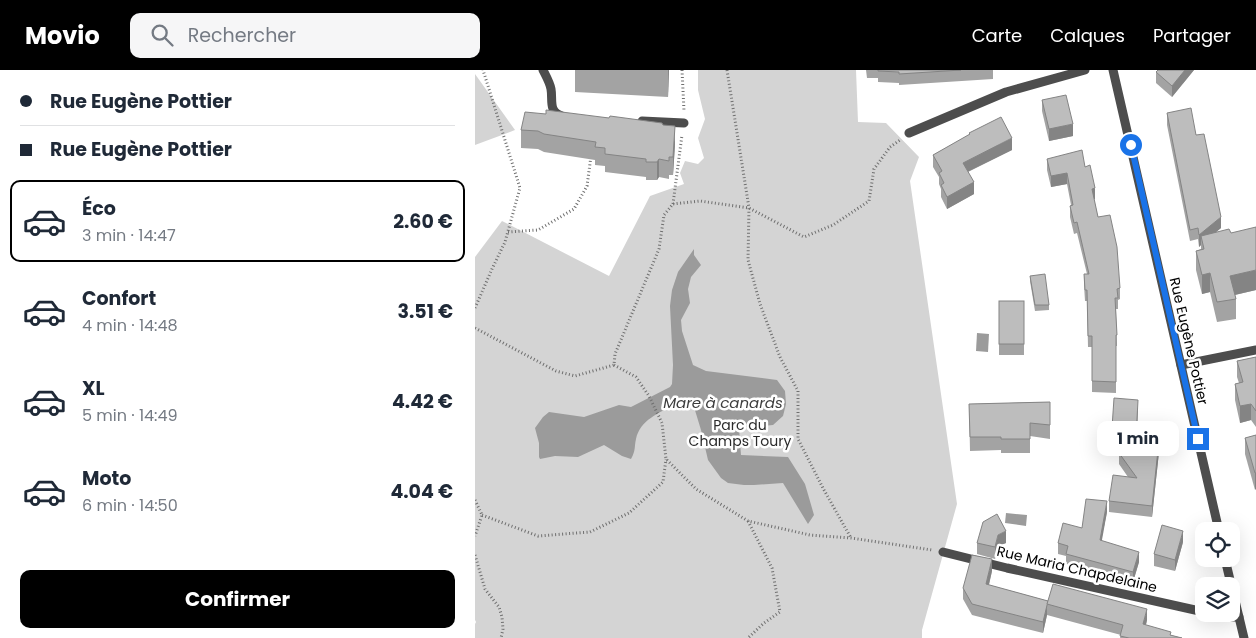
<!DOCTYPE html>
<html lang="fr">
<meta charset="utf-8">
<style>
:root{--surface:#fff;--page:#f6f6f7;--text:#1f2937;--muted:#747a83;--line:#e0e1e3;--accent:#000}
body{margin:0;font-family:Poppins,sans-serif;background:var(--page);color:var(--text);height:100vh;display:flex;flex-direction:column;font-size:19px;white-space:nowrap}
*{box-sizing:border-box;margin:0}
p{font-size:16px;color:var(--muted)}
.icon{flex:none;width:28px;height:28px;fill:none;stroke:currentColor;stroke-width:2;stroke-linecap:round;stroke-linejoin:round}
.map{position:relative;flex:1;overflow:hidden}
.side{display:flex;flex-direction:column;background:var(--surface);width:475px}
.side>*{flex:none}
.guide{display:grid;align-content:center;height:110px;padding:0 20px;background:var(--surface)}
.controls{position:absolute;left:720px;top:452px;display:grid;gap:10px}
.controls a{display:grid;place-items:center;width:45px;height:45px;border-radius:10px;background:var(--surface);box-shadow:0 5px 20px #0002;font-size:25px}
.end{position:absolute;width:22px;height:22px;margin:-11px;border:6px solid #1a73e8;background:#fff;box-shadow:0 0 0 2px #fff}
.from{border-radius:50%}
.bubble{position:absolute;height:35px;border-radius:10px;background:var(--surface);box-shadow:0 5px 20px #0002;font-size:16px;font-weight:700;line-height:35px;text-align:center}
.guide b{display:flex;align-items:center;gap:18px;height:48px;font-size:19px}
.guide b+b{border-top:1px solid var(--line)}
.guide i{width:12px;height:12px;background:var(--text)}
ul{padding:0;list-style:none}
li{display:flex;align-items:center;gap:15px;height:82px;margin:0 10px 8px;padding:0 10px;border:2px solid transparent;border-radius:10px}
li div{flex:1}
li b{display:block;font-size:19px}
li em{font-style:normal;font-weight:700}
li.current{border-color:var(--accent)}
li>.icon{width:45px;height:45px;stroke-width:1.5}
.primary-button{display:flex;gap:10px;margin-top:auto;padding:10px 20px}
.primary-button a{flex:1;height:58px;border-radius:10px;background:var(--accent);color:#fff;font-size:20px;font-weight:700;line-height:58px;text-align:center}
header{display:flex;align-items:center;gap:30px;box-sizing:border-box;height:70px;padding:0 25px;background:var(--accent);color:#fff}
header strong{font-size:24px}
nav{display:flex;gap:28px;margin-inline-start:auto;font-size:18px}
.search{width:350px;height:45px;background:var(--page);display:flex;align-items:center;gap:12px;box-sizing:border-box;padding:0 18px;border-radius:10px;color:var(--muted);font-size:19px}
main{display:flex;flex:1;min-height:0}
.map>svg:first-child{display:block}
.green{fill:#d4d4d4}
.water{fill:#9b9b9b}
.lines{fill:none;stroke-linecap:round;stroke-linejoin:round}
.path{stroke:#6f6f6f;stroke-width:3;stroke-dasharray:1 2.5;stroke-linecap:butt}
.minor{stroke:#4d4d4d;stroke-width:9}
.wall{fill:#a3a3a3}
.shaded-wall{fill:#848484}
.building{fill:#bdbdbd;stroke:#848484}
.route{stroke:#1a73e8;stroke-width:6}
.labels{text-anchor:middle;stroke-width:5;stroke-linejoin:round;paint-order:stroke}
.street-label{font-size:14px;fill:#000;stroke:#fff}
.park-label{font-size:14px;fill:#2b2b2b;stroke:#fff}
.water-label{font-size:15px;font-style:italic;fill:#3c3c3c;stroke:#fff}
</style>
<header>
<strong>Movio</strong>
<div class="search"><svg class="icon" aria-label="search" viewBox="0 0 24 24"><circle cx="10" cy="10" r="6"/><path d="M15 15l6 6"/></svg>Rechercher</div>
<nav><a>Carte</a><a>Calques</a><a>Partager</a></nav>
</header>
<main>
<section class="side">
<div class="guide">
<b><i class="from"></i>Rue Eugène Pottier</b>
<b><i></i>Rue Eugène Pottier</b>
</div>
<ul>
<li class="current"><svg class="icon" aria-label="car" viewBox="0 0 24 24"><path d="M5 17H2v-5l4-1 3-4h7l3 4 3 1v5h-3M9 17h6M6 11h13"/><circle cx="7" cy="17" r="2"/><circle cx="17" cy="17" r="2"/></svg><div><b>Éco</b><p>3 min · 14:47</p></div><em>2.60 €</em></li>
<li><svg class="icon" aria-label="car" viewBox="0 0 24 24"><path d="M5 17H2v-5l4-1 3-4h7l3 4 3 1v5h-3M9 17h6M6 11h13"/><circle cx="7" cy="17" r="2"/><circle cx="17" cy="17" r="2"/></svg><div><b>Confort</b><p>4 min · 14:48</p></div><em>3.51 €</em></li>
<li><svg class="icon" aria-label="car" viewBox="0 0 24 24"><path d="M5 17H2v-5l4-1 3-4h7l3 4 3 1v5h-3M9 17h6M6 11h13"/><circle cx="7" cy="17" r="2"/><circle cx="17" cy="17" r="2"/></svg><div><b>XL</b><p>5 min · 14:49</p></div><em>4.42 €</em></li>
<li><svg class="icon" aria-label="car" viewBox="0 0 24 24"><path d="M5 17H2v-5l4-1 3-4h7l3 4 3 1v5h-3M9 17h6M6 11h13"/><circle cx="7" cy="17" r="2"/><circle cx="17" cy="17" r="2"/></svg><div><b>Moto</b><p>6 min · 14:50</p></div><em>4.04 €</em></li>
</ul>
<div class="primary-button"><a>Confirmer</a></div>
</section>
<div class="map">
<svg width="781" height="568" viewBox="0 0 781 568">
<rect width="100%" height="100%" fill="#fff"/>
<g class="green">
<polygon points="223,0 381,0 383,52 411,53 444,87 435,111 482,434 447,560 447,568 0,568 0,554 1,552 0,550 0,187 27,151 134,206 175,126 209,114 205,103 210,91 223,94 229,88 223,68 230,49 223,20"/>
<polygon points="0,4 40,60 0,75"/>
</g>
<g class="water">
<path d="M219 179V185L226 195 216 207 213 219 215 233 206 250 207 261 218 295 231 301 302 310 310 321 311 334 308 346 298 355 264 358 266 385 313 387 330 414 339 445 333 454 308 413 279 415H269L253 413 246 408 233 390 226 360 219 337 203 334 199 335C184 343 165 350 161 369 159 378 161 380 156 389L147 386 129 375 103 387 80 386 65 389 64 387V373L60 358 68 347 74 342 109 347 144 335 156 337 195 317 197 314 198 295 195 236 197 220 203 202Z"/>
<polygon points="502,263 514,264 513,282 501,281"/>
<polygon points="531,443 552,445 551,456 530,453"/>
</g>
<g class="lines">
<g class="path">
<polyline points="207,0 209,41"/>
<polyline points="252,0 274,138 273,190 285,234 305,287 323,321 323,369 349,420 376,468"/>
<polyline points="198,134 207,65"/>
<polyline points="33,162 63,160 99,139 112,116 116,86"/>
<polyline points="0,238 17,199 30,172 45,118 8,0"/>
<polyline points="0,258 81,301 100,306 139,295 140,284 184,179 189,145 198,134 225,131 274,138 329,167 358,155 394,131 399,99 415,77 425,70"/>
<polyline points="139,295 161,307 174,326 187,353 191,389 221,419 273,451 335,465 376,468 457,480"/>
<polyline points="0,430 7,445 0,466"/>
<polyline points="7,445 63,466 115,462 154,443 188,412 191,389"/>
<polyline points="273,451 297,498 305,542 289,553 273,568"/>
<polyline points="0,485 10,519 24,537 27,547 28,559 26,568"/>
</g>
<g class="minor">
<path d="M68 0C71 6 75 13 76 19 78 30 73 42 87 46"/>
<polyline points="638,0 744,461"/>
<polyline points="167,51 209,53"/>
<polyline points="434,63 531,22 610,0"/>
<polyline points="706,295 781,280"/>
<polyline points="468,482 532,498 729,542"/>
<polyline points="750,489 769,568"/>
<polyline points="734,544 748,547 764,547"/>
</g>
</g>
<g class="wall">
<polygon points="100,0 194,0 193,27 100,22"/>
<polygon points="391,0 518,0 518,9 424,15 424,13 403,12 403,8 392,8"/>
<polygon points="683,0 719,0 697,27 681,13 681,2"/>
<polygon points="567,30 598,66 574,71 567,41"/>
<polygon points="692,43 721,65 746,158 741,162 756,163 781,220 760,225 761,229 761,249 742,252 735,222 727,224 721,200 721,181 726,179 726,175 724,177 723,169 715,171 692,55"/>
<polygon points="71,44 134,48 188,55 200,74 198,105 194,105 194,109 184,107 182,110 171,110 171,107 130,102 130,96 120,95 120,90 69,82 63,79 46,78 46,60"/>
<polygon points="494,63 537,80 493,102 499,124 472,139 466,127 466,119 464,114 464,107 458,97 458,85 494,65"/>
<polygon points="572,89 610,97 620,129 619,129 623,147 645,218 645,229 643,230 643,239 641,239 642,276 641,276 641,323 617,322 617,277 613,277 612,231 610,231 609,215 609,204 612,204 602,163 599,164 595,147 595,136 596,135 592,114 576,117 572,100"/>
<polygon points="555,206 574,235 574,240 560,241 555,211"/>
<rect x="524" y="231" width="25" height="54"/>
<polygon points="781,287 781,357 776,350 765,353 760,330 760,314 764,313 762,307 762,291"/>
<polygon points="575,332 575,369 555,366 555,383 526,383 526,380 495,381 494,334"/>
<polygon points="663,341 662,368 684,382 677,447 634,442 634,431 653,407 644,394 644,383 646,369 637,369 637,358"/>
<polygon points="781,365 780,420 770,384 770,368"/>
<polygon points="632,442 626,471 664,492 658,512 591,494 591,486 583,484 583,473"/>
<polygon points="708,472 700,501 679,496 679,484"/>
<polygon points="502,473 531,473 523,476 520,489 502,484"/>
<polygon points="517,501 514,515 573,531 672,550 671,555 696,565 707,568 645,568 646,565 572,545 568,563 497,545 488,529 488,518"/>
</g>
<g class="shaded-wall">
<polygon points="193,0 194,0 193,27"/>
<polygon points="710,0 719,0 697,27 697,16"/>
<polygon points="598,54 598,66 574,71 574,59"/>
<polygon points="200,56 200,74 198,105 198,87"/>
<polygon points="537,68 537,80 488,104 488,93"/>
<polygon points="184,89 184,107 182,110 182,92"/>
<polygon points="592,103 592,114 576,117 576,106"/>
<polygon points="499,112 499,124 472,139 472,127"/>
<polygon points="620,118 620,129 617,130 617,119"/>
<polygon points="746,147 746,158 728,173 726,166 726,175 724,177 724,165"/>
<polygon points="781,200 781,220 755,226 755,206"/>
<polygon points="735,203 735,222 727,224 727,205"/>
<polygon points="776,334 776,350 765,353 765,336"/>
<polygon points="684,371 684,382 677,447 677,436"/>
<polygon points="780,403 781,403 781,419 780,420"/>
<polygon points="632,431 632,442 625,481 625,470"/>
<polygon points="531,461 531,473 523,476 520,489 520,477 523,465"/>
<polygon points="708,461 708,472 700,501 700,490"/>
<polygon points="664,482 664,492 658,512 658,502"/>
<polygon points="517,489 517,501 511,526 511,514"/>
<polygon points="572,534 572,545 568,563 568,552"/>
<polygon points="672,539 672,550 668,566 668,554"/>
</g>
<g class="building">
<polygon points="403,0 486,0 424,4 424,2 403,1"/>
<polygon points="683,0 710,0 697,16 681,2"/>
<polygon points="591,25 598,54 574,59 567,30"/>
<polygon points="716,38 721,65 729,64 746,147 724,165 723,158 715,160 692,43"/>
<polygon points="71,40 134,48 135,46 187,53 188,55 200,56 198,87 194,87 194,91 184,89 182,92 171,92 171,89 130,84 130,78 120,77 121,72 69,64 63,61 46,60 50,42 71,44"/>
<polygon points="526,47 537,68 488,93 499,112 472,127 466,115 469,113 464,103 467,101 458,85 495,64 494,63"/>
<polygon points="607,80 610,97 615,95 620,118 617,119 623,147 635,145 642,177 645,218 642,219 643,228 640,228 642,265 641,265 641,312 617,311 617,266 613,266 612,220 610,220 609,204 614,204 602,152 599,153 595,136 598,135 592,103 576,106 572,89"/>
<polygon points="781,157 781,200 755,206 761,229 742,232 735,203 727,205 721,181 729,179 726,166 754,159 756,163"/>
<polygon points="570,204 574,235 560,235 555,206"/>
<rect x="524" y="231" width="25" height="43"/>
<polygon points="781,287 781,341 776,334 765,336 760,314 768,312 762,291"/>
<polygon points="639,328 663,330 661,368 684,371 677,436 634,431 638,405 662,408 644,383 647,358 637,358"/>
<polygon points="575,332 575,355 555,353 555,369 526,369 526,367 495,367 494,334"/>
<polygon points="781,365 781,403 780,403 770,368"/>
<polygon points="611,429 632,431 625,470 664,482 658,502 591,484 593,476 583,473 588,453 607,458"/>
<polygon points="522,444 531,461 523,465 520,477 502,473 508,452"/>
<polygon points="687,455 708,461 700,490 679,484"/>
<polygon points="497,485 517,489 511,514 573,531 568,552 497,534 488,518"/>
<polygon points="578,514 672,539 668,554 696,562 695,565 707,568 654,568 645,566 648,555 572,534"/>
</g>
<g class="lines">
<polyline class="route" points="656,75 723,369"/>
</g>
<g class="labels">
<g class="street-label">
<text transform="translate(714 271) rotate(77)" y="5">Rue Eugène Pottier</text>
<text transform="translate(602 499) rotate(13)" y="5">Rue Maria Chapdelaine</text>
</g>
<g class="park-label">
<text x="265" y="360">Parc du<tspan x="265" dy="16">Champs Toury</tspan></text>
</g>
<g class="water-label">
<text x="248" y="338">Mare à canards</text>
</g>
</g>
</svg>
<div class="controls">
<a><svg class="icon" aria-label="locate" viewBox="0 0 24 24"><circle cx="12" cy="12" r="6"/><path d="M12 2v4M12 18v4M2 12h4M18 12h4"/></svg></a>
<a><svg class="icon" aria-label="layers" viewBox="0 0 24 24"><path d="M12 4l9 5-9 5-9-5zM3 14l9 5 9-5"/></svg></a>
</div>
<i class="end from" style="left:656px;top:75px"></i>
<i class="end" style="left:723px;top:369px"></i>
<div class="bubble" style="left:622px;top:351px;width:82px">1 min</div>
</div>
</main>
